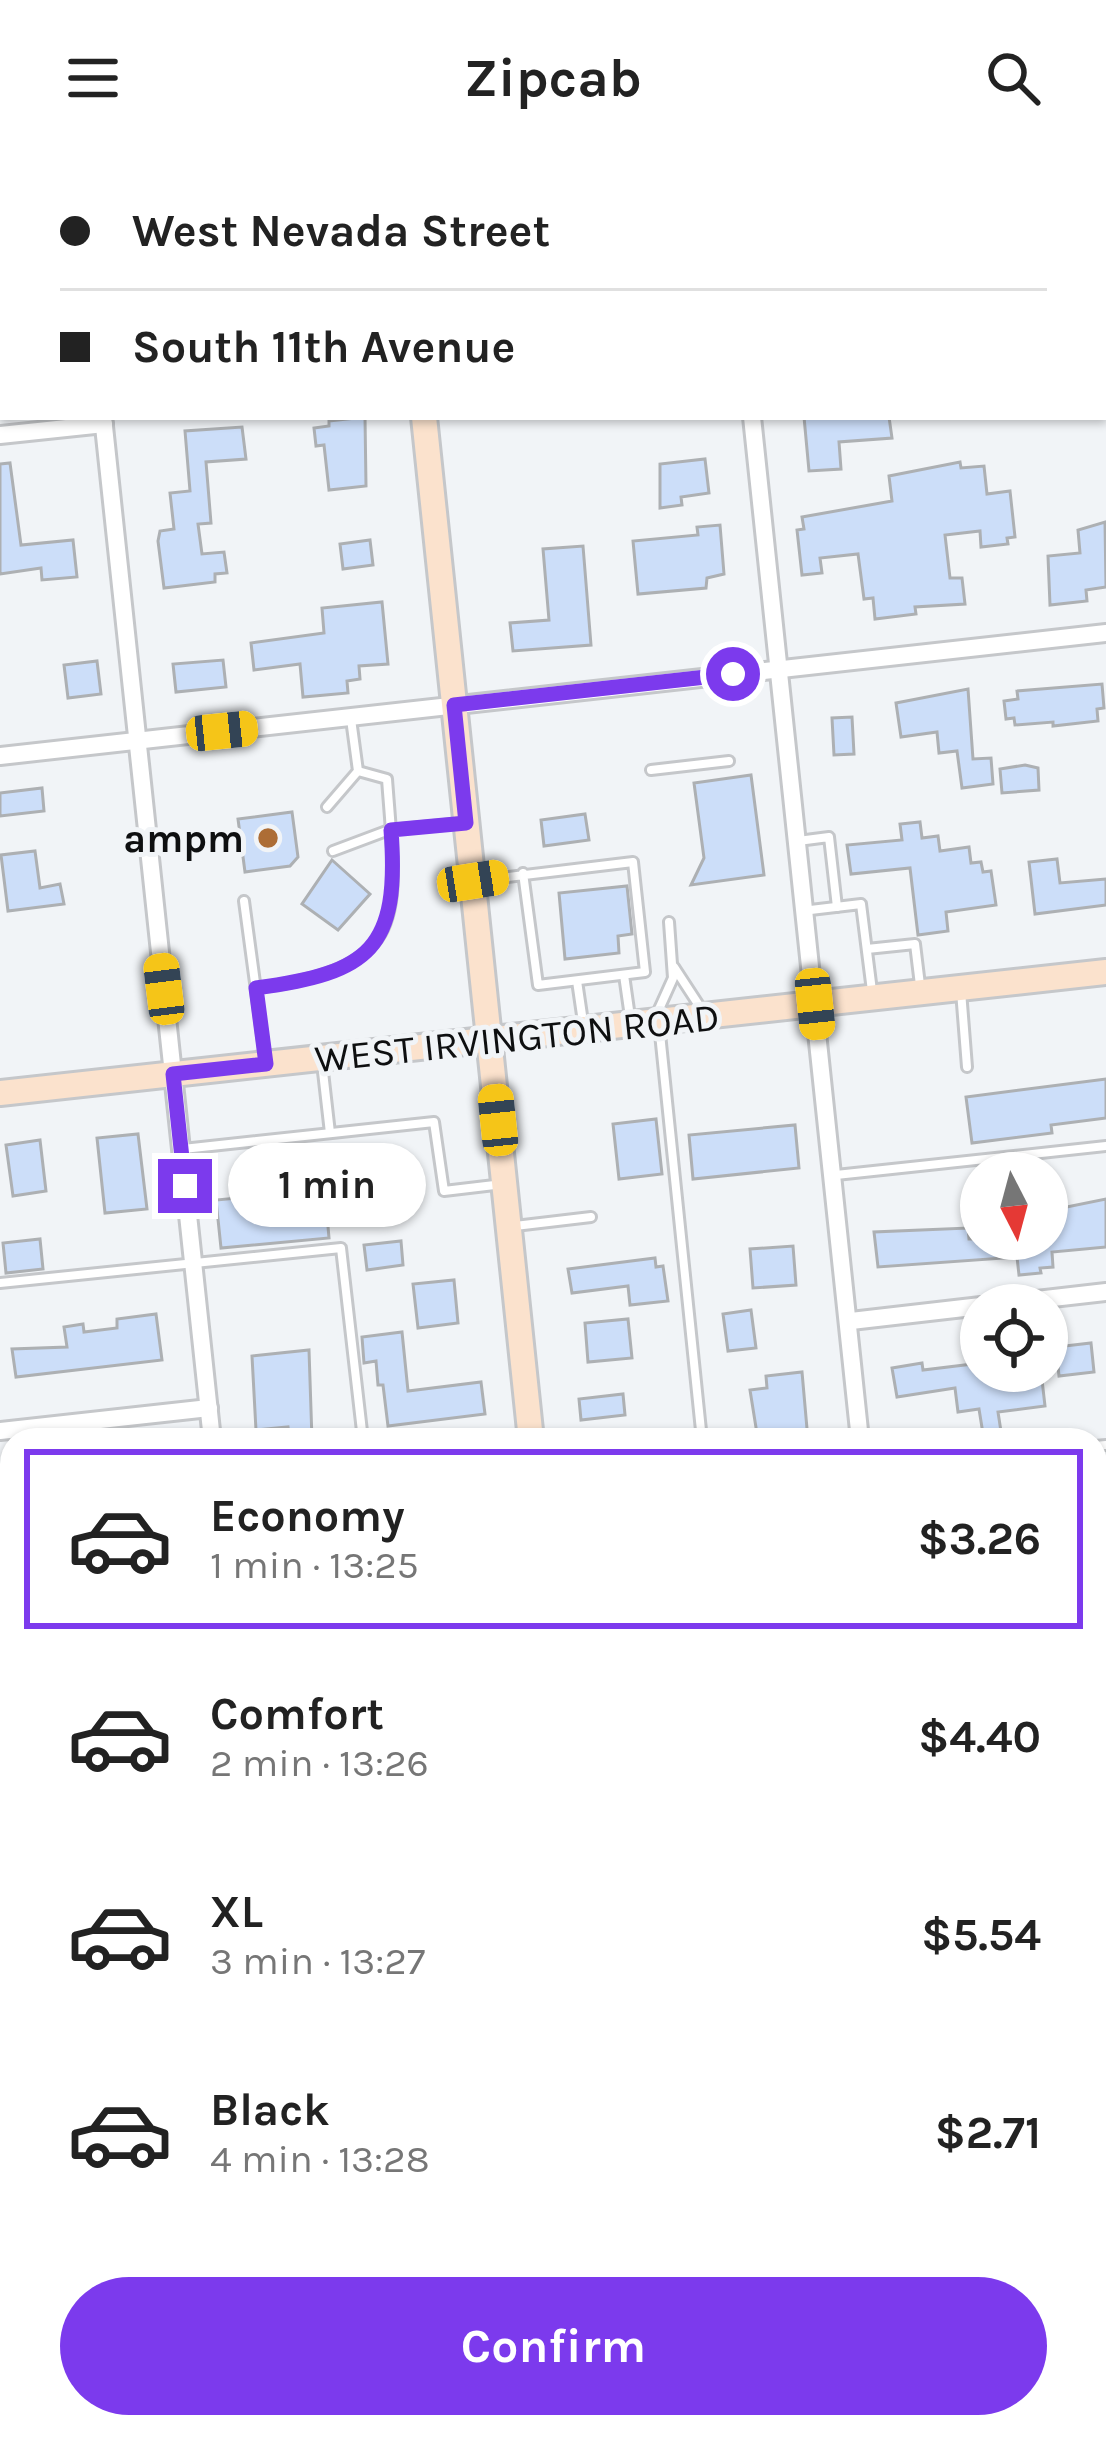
<!DOCTYPE html>
<meta charset="utf-8">
<style>
:root{--surface:#fff;--page:#f6f6f6;--text:#222;--muted:#767676;--line:#e0e0e0;--accent:#7c3aed}
body{margin:0;font-family:Karla,sans-serif;background:var(--page);color:var(--text);height:100vh;display:flex;flex-direction:column;font-size:45px;white-space:nowrap}
*{box-sizing:border-box;margin:0}
p{font-size:39px;color:var(--muted)}
.icon{flex:none;width:66px;height:66px;fill:none;stroke:currentColor;stroke-width:2;stroke-linecap:round;stroke-linejoin:round}
.map{position:relative;flex:1;overflow:hidden}
.sheet{position:absolute;left:0px;top:1272px;width:1107px;height:1011px;display:flex;flex-direction:column;background:var(--surface);border-radius:36px 36px 0 0;box-shadow:0 3px 9px #0004}
.sheet>*{flex:none}
.guide{position:absolute;left:0px;top:0px;width:1107px;height:264px;box-shadow:0 3px 9px #0004;display:grid;align-content:center;height:264px;padding:0 60px;background:var(--surface)}
.needle{width:78px;rotate:174deg}
.controls{position:absolute;left:960px;top:996px;display:grid;gap:24px}
.controls a{display:grid;place-items:center;width:108px;height:108px;border-radius:50%;background:var(--surface);box-shadow:0 3px 9px #0004;font-size:60px}
.end{position:absolute;width:54px;height:54px;margin:-27px;border:15px solid #7c3aed;background:#fff;box-shadow:0 0 0 6px #fff}
.from{border-radius:50%}
.bubble{position:absolute;height:84px;border-radius:42px;background:var(--surface);box-shadow:0 3px 9px #0004;font-size:39px;font-weight:700;line-height:84px;text-align:center}
.car{position:absolute;width:36px;height:72px;margin:-36px -18px;border-radius:15px;box-shadow:0 0 9px 3px #0007;background:linear-gradient(#f5c518 24%,#345 0 40%,#f5c518 0 76%,#345 0 86%,#f5c518 0)}
.guide b{display:flex;align-items:center;gap:42px;height:114px;font-size:45px}
.guide b+b{border-top:3px solid var(--line)}
.guide i{width:30px;height:30px;background:var(--text)}
ul{padding:21px 0 0;list-style:none}
li{display:flex;align-items:center;gap:36px;height:180px;margin:0 24px 18px;padding:0 36px;border:6px solid transparent;border-radius:0px}
li div{flex:1}
li b{display:block;font-size:45px}
li em{font-style:normal;font-weight:700}
li.on{border-color:var(--accent)}
li>.icon{width:108px;height:108px;stroke-width:1.5}
.primary-button{display:flex;gap:24px;margin-top:auto;padding:24px 60px}
.primary-button a{flex:1;height:138px;border-radius:72px;background:var(--accent);color:#fff;font-size:48px;font-weight:700;line-height:138px;text-align:center}
header{display:flex;justify-content:space-between;align-items:center;height:156px;padding:0 60px;background:var(--surface);font-size:54px;font-weight:700}
.map>svg:first-child{display:block}
.building{fill:#ccdef9;stroke:#adb0b3;stroke-width:3}
.lines{fill:none;stroke-linecap:round;stroke-linejoin:round}
.lane-casing{stroke:#c5c7ca;stroke-width:14}
.street-casing{stroke:#c5c7ca;stroke-width:22}
.secondary-casing{stroke:#c5c7ca;stroke-width:30}
.lane{stroke:#fff;stroke-width:8}
.street{stroke:#fff;stroke-width:16}
.secondary{stroke:#fbe2cd;stroke-width:24}
.route{stroke:#7c3aed;stroke-width:15}
.poi-dot{fill:#ad6d35;stroke:#f1f4f7;stroke-width:4.5}
.labels{text-anchor:middle;stroke-width:10;stroke-linejoin:round;paint-order:stroke}
.poi-label{font-size:39px;font-weight:bold;fill:#0e0f10;stroke:#f1f4f7;text-anchor:end}
.street-label{font-size:39px;fill:#0e0f10;stroke:#f1f4f7}
</style>
<header><svg class="icon" aria-label="menu" viewBox="0 0 24 24"><path d="M4 6h16M4 12h16M4 18h16"/></svg>Zipcab<svg class="icon" aria-label="search" viewBox="0 0 24 24"><circle cx="10" cy="10" r="6"/><path d="M15 15l6 6"/></svg></header>
<div class="map">
<svg width="1106" height="2281" viewBox="0 0 1106 2281">
<rect width="100%" height="100%" fill="#f1f4f7"/>
<g class="building">
<polygon points="365,261 366,330 329,334 324,289 316,290 314,272 329,270 329,265"/>
<polygon points="804,261 889,261 892,282 839,286 841,313 809,315"/>
<polygon points="242,271 246,303 206,306 211,367 198,368 202,398 224,396 227,417 215,418 215,426 164,432 158,385 160,375 174,373 170,337 190,335 185,275"/>
<polygon points="705,303 709,337 681,341 682,349 660,352 660,308"/>
<polygon points="960,306 961,312 984,310 987,338 1010,335 1015,381 1007,382 1008,388 981,391 980,375 945,379 950,422 962,422 965,448 915,451 916,458 875,463 873,442 864,443 858,398 820,402 822,417 802,419 797,374 804,373 802,361 892,345 889,320"/>
<polygon points="10,307 21,389 73,384 77,421 42,424 41,412 0,418 0,308"/>
<polygon points="1105,366 1106,431 1086,434 1087,445 1050,449 1048,400 1080,397 1078,374"/>
<polygon points="720,369 724,418 707,422 706,432 638,438 633,385 698,379 697,371"/>
<polygon points="370,384 373,409 343,413 340,388"/>
<polygon points="583,390 591,489 513,495 510,467 549,464 543,393"/>
<polygon points="382,446 388,508 359,510 360,523 347,525 348,537 303,541 300,508 254,514 251,487 324,477 322,452"/>
<polygon points="223,504 226,531 176,536 173,508"/>
<polygon points="97,505 101,538 68,542 64,509"/>
<polygon points="1102,528 1104,552 1097,553 1098,565 1053,570 1053,566 1015,569 1014,562 1006,563 1004,545 1018,543 1017,535"/>
<polygon points="968,533 973,603 991,602 993,628 962,632 957,595 939,597 937,576 901,581 896,547"/>
<polygon points="852,561 854,598 834,599 832,562"/>
<polygon points="1025,609 1038,612 1039,634 1002,637 1000,613"/>
<polygon points="751,619 764,719 691,729 704,702 694,627"/>
<polygon points="42,632 44,655 0,660 0,637"/>
<polygon points="292,656 298,701 290,710 245,716 238,663"/>
<polygon points="585,658 589,684 544,690 541,664"/>
<polygon points="920,666 922,682 938,680 940,695 969,691 971,707 981,706 983,716 991,715 996,749 946,756 948,775 918,779 910,712 851,718 847,689 902,684 900,668"/>
<polygon points="35,695 40,732 60,728 64,748 8,755 1,699"/>
<polygon points="1057,703 1060,727 1106,723 1106,749 1035,758 1029,706"/>
<polygon points="332,704 370,738 338,774 302,748"/>
<polygon points="627,730 632,778 618,780 619,797 565,803 559,737"/>
<polygon points="1106,923 1106,962 1051,969 1052,977 972,987 966,941"/>
<polygon points="656,963 662,1018 619,1023 613,968"/>
<polygon points="795,969 799,1012 693,1023 689,979"/>
<polygon points="138,978 147,1053 105,1057 97,982"/>
<polygon points="40,984 46,1035 13,1040 6,989"/>
<polygon points="374,1029 377,1054 327,1059 329,1082 221,1092 216,1044"/>
<polygon points="1106,1043 1106,1091 1052,1096 1053,1111 1040,1112 1041,1117 1019,1119 1017,1101 878,1111 874,1076 968,1072 969,1083 1047,1083 1047,1055"/>
<polygon points="40,1083 43,1113 6,1117 3,1087"/>
<polygon points="401,1085 403,1109 367,1114 364,1089"/>
<polygon points="793,1090 796,1129 753,1132 750,1093"/>
<polygon points="655,1102 656,1111 663,1110 668,1145 630,1149 628,1130 572,1137 568,1113"/>
<polygon points="454,1124 458,1167 418,1172 413,1128"/>
<polygon points="751,1154 756,1192 728,1195 723,1158"/>
<polygon points="156,1158 162,1204 16,1221 12,1193 67,1191 64,1171 83,1168 84,1176 117,1172 117,1163"/>
<polygon points="628,1163 632,1202 588,1206 585,1167"/>
<polygon points="402,1176 408,1235 481,1226 485,1258 388,1270 383,1229 378,1229 376,1205 364,1207 362,1181"/>
<polygon points="1091,1187 1094,1216 1059,1220 1056,1191"/>
<polygon points="309,1194 312,1284 290,1284 288,1271 256,1274 252,1200"/>
<polygon points="922,1207 923,1214 981,1207 981,1215 1041,1215 1045,1250 998,1256 1002,1282 984,1284 979,1253 958,1256 955,1232 897,1241 892,1212"/>
<polygon points="802,1216 808,1284 758,1284 750,1234 767,1232 766,1220"/>
<polygon points="623,1238 625,1259 581,1264 579,1243"/>
</g>
<g class="lines">
<g class="lane-casing">
<g id="lane">
<polyline points="651,614 729,605"/>
<polyline points="327,651 358,615 351,563"/>
<polyline points="798,685 829,681 837,751"/>
<polyline points="333,695 389,674 465,667"/>
<polyline points="475,725 633,706 645,816 538,829 523,717"/>
<polyline points="244,745 265,901"/>
<polyline points="802,755 861,748 872,835"/>
<polyline points="867,793 915,788 920,829"/>
<polyline points="674,811 702,854"/>
<polyline points="624,819 630,861"/>
<polyline points="577,825 583,866"/>
<path d="M256 832C413 812 397 759 387 623L358 615"/>
<polyline points="961,835 967,911"/>
<polyline points="655,862 673,822 669,766"/>
<polyline points="659,868 702,1284"/>
<polyline points="322,907 330,977"/>
<polyline points="183,993 434,966 444,1035 503,1028"/>
<polyline points="836,1019 1106,990"/>
<polyline points="515,1070 591,1061"/>
<polyline points="0,1127 341,1092 363,1284"/>
<polyline points="1095,1290 1106,1289"/>
<polyline points="0,1420 12,1419"/>
<polyline points="1095,1588 1106,1587"/>
<polyline points="0,1722 12,1721"/>
<polyline points="1095,1884 1106,1883"/>
<polyline points="1095,2191 1106,2189"/>
<polyline points="477,2271 478,2281"/>
<polyline points="819,2271 819,2281"/>
<polyline points="256,2281 320,2274"/>
</g>
</g>
<g class="street-casing">
<g id="street">
<polyline points="67,0 67,3"/>
<polyline points="724,0 724,3"/>
<polyline points="16,3 43,0"/>
<polyline points="0,5 3,4"/>
<polyline points="1104,163 1106,163"/>
<polyline points="103,261 212,1284"/>
<polyline points="752,261 860,1284"/>
<polyline points="0,279 104,268"/>
<polyline points="0,600 1106,477"/>
<polyline points="992,1149 1106,1136"/>
<polyline points="851,1165 981,1150"/>
<polyline points="0,1275 209,1252"/>
<polyline points="1095,1438 1106,1437"/>
<polyline points="0,1568 12,1567"/>
<polyline points="1095,1735 1106,1734"/>
<polyline points="0,1868 12,1867"/>
<polyline points="1095,2033 1106,2032"/>
<polyline points="0,2161 12,2159"/>
<polyline points="320,2271 321,2281"/>
<polyline points="955,2271 955,2281"/>
</g>
</g>
<g class="secondary-casing">
<g id="secondary">
<polyline points="397,0 397,3"/>
<polyline points="424,261 531,1284"/>
<polyline points="0,937 1106,816"/>
<polyline points="636,2271 637,2281"/>
</g>
</g>
<use href="#lane" class="lane"/>
<use href="#street" class="street"/>
<use href="#secondary" class="secondary"/>
</g>
<g class="lines">
<path class="route" d="M185 1030 173 918 266 908 256 832C370 817 400 793 391 674L466 667 454 549 733 518"/>
</g>
<circle class="poi-dot" cx="268" cy="682" r="12"/>
<g class="labels">
<g class="poi-label">
<text x="244" y="696">ampm</text>
</g>
<g class="street-label">
<text transform="translate(517 881) rotate(-6)" y="14">WEST IRVINGTON ROAD</text>
</g>
</g>
</svg>
<div class="controls">
<a><svg class="needle" viewBox="-14 -14 28 28"><path d="M0-13l5 13h-10z" fill="#e53935"/><path d="M0 13l5-13h-10z" fill="#767676"/></svg></a>
<a><svg class="icon" aria-label="locate" viewBox="0 0 24 24"><circle cx="12" cy="12" r="6"/><path d="M12 2v4M12 18v4M2 12h4M18 12h4"/></svg></a>
</div>
<i class="end from" style="left:733px;top:518px"></i>
<i class="end" style="left:185px;top:1030px"></i>
<div class="bubble" style="left:228px;top:987px;width:198px">1 min</div>
<i class="car" style="left:222px;top:575px;rotate:84deg"></i>
<i class="car" style="left:473px;top:725px;rotate:81deg"></i>
<i class="car" style="left:164px;top:833px;rotate:353deg"></i>
<i class="car" style="left:815px;top:848px;rotate:174deg"></i>
<i class="car" style="left:498px;top:964px;rotate:354deg"></i>
<div class="guide">
<b><i class="from"></i>West Nevada Street</b>
<b><i></i>South 11th Avenue</b>
</div>
<section class="sheet">
<ul>
<li class="on"><svg class="icon" aria-label="car" viewBox="0 0 24 24"><path d="M5 17H2v-5l4-1 3-4h7l3 4 3 1v5h-3M9 17h6M6 11h13"/><circle cx="7" cy="17" r="2"/><circle cx="17" cy="17" r="2"/></svg><div><b>Economy</b><p>1 min · 13:25</p></div><em>$3.26</em></li>
<li><svg class="icon" aria-label="car" viewBox="0 0 24 24"><path d="M5 17H2v-5l4-1 3-4h7l3 4 3 1v5h-3M9 17h6M6 11h13"/><circle cx="7" cy="17" r="2"/><circle cx="17" cy="17" r="2"/></svg><div><b>Comfort</b><p>2 min · 13:26</p></div><em>$4.40</em></li>
<li><svg class="icon" aria-label="car" viewBox="0 0 24 24"><path d="M5 17H2v-5l4-1 3-4h7l3 4 3 1v5h-3M9 17h6M6 11h13"/><circle cx="7" cy="17" r="2"/><circle cx="17" cy="17" r="2"/></svg><div><b>XL</b><p>3 min · 13:27</p></div><em>$5.54</em></li>
<li><svg class="icon" aria-label="car" viewBox="0 0 24 24"><path d="M5 17H2v-5l4-1 3-4h7l3 4 3 1v5h-3M9 17h6M6 11h13"/><circle cx="7" cy="17" r="2"/><circle cx="17" cy="17" r="2"/></svg><div><b>Black</b><p>4 min · 13:28</p></div><em>$2.71</em></li>
</ul>
<div class="primary-button"><a>Confirm</a></div>
</section>
</div>
